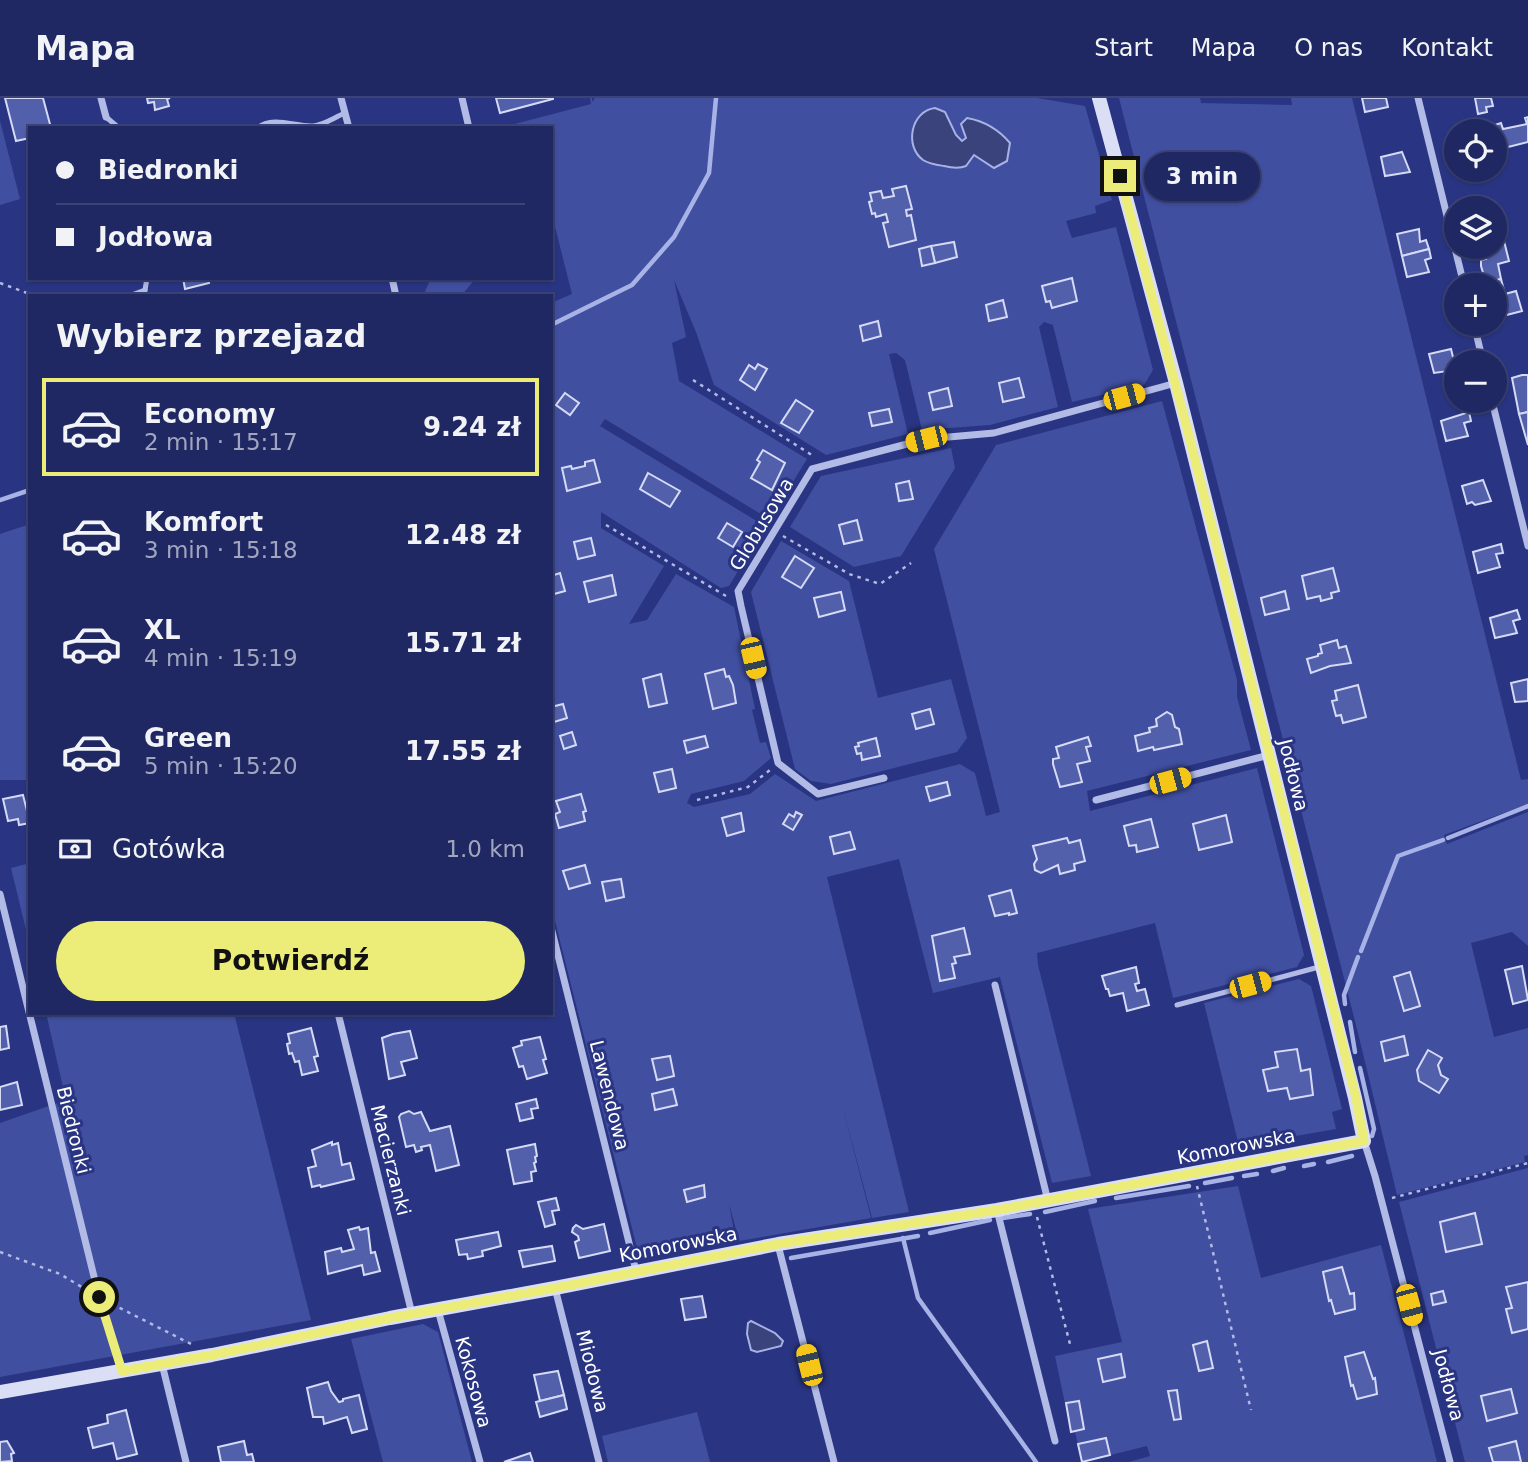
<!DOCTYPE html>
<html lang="pl">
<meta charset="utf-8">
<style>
:root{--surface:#1f2862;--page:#2c346b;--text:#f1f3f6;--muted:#a1a6be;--line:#3c4477;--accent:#eced79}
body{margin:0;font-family:"DejaVu Sans",sans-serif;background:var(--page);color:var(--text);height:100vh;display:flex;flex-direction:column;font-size:26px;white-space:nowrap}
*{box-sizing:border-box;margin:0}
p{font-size:23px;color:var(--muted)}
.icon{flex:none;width:38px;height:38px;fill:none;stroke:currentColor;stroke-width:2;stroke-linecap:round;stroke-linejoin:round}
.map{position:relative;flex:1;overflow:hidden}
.sheet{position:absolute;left:28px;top:196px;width:525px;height:721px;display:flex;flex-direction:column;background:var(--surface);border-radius:0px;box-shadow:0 2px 5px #0004,0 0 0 2px var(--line)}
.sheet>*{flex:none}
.top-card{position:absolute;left:28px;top:28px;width:525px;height:154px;border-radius:0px;box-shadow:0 2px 5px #0004,0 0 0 2px var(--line);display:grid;align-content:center;height:154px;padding:0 28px;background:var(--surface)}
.buttons{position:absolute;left:1444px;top:21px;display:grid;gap:14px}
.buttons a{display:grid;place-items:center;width:63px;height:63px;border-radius:50%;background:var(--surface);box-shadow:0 2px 5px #0004,0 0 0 2px var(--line);font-size:35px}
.end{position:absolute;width:32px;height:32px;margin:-16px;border:9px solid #eced79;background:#111;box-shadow:0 0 0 4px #111}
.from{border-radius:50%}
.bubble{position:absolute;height:49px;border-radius:24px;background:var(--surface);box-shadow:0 2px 5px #0004,0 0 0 2px var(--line);font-size:23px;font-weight:700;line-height:49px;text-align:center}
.car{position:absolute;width:21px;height:42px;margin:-21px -10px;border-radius:9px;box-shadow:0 0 5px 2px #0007;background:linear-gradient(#f5c518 24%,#345 0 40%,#f5c518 0 76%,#345 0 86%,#f5c518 0)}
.top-card b{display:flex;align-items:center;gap:24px;height:66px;font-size:26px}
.top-card b+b{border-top:2px solid var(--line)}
.top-card i{width:18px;height:18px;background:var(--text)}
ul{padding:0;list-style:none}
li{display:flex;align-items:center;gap:21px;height:98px;margin:0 14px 10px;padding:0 14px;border:4px solid transparent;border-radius:0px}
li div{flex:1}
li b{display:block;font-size:26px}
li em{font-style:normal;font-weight:700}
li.selected{border-color:var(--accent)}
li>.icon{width:63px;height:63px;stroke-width:1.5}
h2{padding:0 28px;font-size:32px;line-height:84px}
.pay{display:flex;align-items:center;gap:18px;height:77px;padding:0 28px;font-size:26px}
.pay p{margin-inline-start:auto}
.cta{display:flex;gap:14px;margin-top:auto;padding:14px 28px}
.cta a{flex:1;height:80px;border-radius:42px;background:var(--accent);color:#111;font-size:28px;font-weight:700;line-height:80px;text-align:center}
header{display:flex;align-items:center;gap:42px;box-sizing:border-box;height:98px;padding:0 35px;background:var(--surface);border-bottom:2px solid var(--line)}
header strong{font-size:33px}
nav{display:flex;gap:38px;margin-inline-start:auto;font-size:24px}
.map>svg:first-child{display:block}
.green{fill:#414fa1}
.water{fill:#3a437c;stroke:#a7b2e6;stroke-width:2}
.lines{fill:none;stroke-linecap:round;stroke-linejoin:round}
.stream{stroke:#a7b2e6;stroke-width:4.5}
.building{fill:#525fab;stroke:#d5daf5;stroke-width:2}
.path{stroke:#b2bae6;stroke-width:2.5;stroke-dasharray:3.5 5;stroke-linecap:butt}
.lane{stroke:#b2bae6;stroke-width:5}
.street{stroke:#b2bae6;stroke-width:7}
.secondary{stroke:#dbdff6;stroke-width:14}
.route{stroke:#eced79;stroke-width:9}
.labels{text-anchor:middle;stroke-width:6;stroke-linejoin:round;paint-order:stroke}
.street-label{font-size:19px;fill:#fff;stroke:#293582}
</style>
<header>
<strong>Mapa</strong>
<nav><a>Start</a><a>Mapa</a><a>O nas</a><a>Kontakt</a></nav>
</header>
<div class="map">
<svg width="1528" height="1364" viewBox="0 0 1528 1364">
<rect width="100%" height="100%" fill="#293582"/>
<g class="green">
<polygon points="590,0 592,0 592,4 595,0 1037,0 1085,8 1112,102 1095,108 1096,115 1066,123 1072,140 1116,129 1153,272 1144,287 1072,304 1053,227 1044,224 1039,229 1058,309 990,327 922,332 905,262 896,255 889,256 908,336 826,357 714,287 696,234 674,182 686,239 672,245 679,283 807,361 772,418 764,418 605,321 600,328 765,428 729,488 721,490 601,414 601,430 664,468 629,526 647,522 676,476 734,509 755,611 752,612 760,645 766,644 771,660 744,683 691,696 687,705 694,709 750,696 775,676 816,703 960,666 975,675 986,718 1000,714 934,451 996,347 1162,303 1237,582 1237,599 1251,652 1087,693 1090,713 1257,670 1304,857 1297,869 1173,900 1155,825 1037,855 1038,867 1091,1078 1052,1085 1000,879 933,895 899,761 827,779 909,1114 872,1120 842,1006 871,1120 739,1143 729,1105 734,1134 639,1158 551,807 551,205 572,196 551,113 551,30 499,30 591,6"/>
<polygon points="1119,0 1200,0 1201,5 1292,7 1291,0 1352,0 1521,682 1528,681 1528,706 1444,737 1447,746 1528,714 1528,848 1512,834 1471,845 1494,939 1528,930 1528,1057 1524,1058 1525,1064 1397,1097 1359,939"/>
<polygon points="0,23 20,101 0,107"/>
<polygon points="431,180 476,180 461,198 423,198"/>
<polygon points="951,350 955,370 901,458 854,469 790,429 821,378"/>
<polygon points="30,426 30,682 0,682 0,436"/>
<polygon points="781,443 849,483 878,600 951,581 967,640 957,654 831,686 811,683 795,671 751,494"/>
<polygon points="30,765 30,848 11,770"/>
<polygon points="1299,881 1311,888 1342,1011 1332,1014 1336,1031 1239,1048 1204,905"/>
<polygon points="46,915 234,915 311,1222 0,1279 0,1025 66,1002"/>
<polygon points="1528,1070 1528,1364 1465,1364 1399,1104"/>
<polygon points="1238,1088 1261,1180 1381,1147 1437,1364 1129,1364 1150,1358 1147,1348 1082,1364 1075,1334 1071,1334 1055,1258 1122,1244 1088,1111"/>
<polygon points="423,1226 438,1234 472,1364 383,1364 351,1241"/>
<polygon points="697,1314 710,1364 608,1364 602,1338"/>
</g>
<g class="water">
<path d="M935 10 945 14 956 37 962 43 966 40 961 26 967 20C984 23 999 32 1010 45L1007 63 994 70 974 57 966 68C959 71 952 70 944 68 937 67 929 66 923 62 904 48 911 13 935 10Z"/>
<polygon points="751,1223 775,1235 783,1243 781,1248 757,1254 751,1252 747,1236 748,1225"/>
</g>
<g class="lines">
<g class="stream">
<polyline points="551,227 632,187 674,139 709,75 716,0"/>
<polyline points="0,402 30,392"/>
<polyline points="1448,740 1528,708"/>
<polyline points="1361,853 1398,758 1443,742"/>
<polyline points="1345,906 1344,897 1358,859"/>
<polyline points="1350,924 1355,954"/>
<polyline points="1360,970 1374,1031 1372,1038"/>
<polyline points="1328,1064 1352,1058"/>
<polyline points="1304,1068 1314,1066"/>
<polyline points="1273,1073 1284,1070"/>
<polyline points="1244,1078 1257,1076"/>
<polyline points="1205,1085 1232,1080"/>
<polyline points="1116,1100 1189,1088"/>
<polyline points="1045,1114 1095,1103"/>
<polyline points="1003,1120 1030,1116"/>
<polyline points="930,1135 990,1122"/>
<polyline points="903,1140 918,1200 1036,1364"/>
<polyline points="791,1160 918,1138"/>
</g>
</g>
<g class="building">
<polygon points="5,0 43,0 51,30 30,30 30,40 16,43"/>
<polygon points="147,0 170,0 167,1 169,8 155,12 154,4 148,5"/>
<polygon points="496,0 553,0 553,1 500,15"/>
<polygon points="1362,0 1386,0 1388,9 1365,14"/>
<polygon points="1475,0 1491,0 1493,8 1486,9 1487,14 1478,16"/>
<polygon points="1528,19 1528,44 1500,51 1495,27 1501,25 1503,31 1527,26 1525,20"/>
<polygon points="1402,54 1410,74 1385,78 1381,59"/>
<polygon points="906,88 912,111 906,112 907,118 911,117 916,142 889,149 883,125 888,124 886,116 876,119 875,115 872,116 869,104 872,103 870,95 881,93 883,100 894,98 892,91"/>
<polygon points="1419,131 1420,144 1426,142 1429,151 1402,158 1397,136"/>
<polygon points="1504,143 1509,163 1498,166 1501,181 1486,185 1481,168 1481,162 1486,161 1481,149 1494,149 1494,145"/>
<polygon points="954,144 957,159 935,165 931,148"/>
<polygon points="931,148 935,165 922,168 919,151"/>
<polygon points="1429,151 1431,160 1425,162 1429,174 1407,179 1402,158"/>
<polygon points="183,180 208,180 209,185 185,191"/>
<polygon points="1072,180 1077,203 1052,210 1050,203 1046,204 1042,188"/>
<polygon points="1501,181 1505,196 1516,193 1522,213 1499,219 1497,206 1494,206 1494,187 1487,187 1486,185"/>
<polygon points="1003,202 1007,219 989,223 986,207"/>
<polygon points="878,223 881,238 863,243 860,228"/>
<polygon points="1451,251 1454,263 1456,262 1456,272 1434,275 1429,256"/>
<polygon points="758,266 767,271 755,292 740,282 749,267 755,271"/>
<polygon points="1522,277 1528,277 1528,314 1519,316 1512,280"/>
<polygon points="1019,280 1024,299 1003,304 999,285"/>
<polygon points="948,290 952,308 933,312 929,295"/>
<polygon points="565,295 579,305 570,317 556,307"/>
<polygon points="796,302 813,313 799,335 781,325"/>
<polygon points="889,311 892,324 872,328 869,315"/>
<polygon points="1469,314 1471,323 1464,325 1468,338 1446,343 1441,323"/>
<polygon points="1528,314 1528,347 1519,316"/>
<polygon points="763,352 785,365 772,392 751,380 760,364 757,362"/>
<polygon points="594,362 600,384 567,393 562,370 571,368 572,371 585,368 585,364"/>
<polygon points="648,375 680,393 670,409 640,391"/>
<polygon points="1483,382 1491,403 1475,407 1472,404 1467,406 1462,388"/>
<polygon points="909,383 913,401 899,403 896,386"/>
<polygon points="857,422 862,442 844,446 839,427"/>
<polygon points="727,425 742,434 733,449 718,440"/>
<polygon points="591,440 595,457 578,461 574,444"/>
<polygon points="1501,446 1503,455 1496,456 1500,469 1478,475 1473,454"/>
<polygon points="795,458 814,470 801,490 782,479"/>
<polygon points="1333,470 1339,493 1331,495 1332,500 1321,503 1320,498 1307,501 1302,478"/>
<polygon points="560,475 565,493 554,496 551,492 551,478"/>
<polygon points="612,477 616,497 589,504 584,484"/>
<polygon points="1285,493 1289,511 1265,517 1261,500"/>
<polygon points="841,494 845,512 819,519 814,500"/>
<polygon points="1517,512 1520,521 1513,523 1517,535 1495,540 1490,520"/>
<polygon points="1337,542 1339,550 1346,548 1351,565 1330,568 1311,575 1307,561 1318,558 1318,556 1322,555 1320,547"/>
<polygon points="724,571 726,579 729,578 733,587 736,605 713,611 705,576"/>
<polygon points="661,576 667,605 649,609 643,581"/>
<polygon points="1528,581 1528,603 1515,604 1511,585"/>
<polygon points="1358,587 1366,619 1343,625 1341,617 1336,618 1332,603 1337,602 1335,593"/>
<polygon points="563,606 567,620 551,625 551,609"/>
<polygon points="930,611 934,626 916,631 912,616"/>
<polygon points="1167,614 1172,617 1175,629 1179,631 1182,646 1154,652 1153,649 1138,653 1135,638 1150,634 1149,630 1157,628 1156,621"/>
<polygon points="572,634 576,647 564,651 560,638"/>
<polygon points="705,638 708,649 687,655 684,643"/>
<polygon points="1088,639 1091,648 1086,649 1090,663 1077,666 1082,684 1060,689 1053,666 1053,661 1059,660 1056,649"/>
<polygon points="876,640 880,658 862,662 861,655 857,656 855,649 859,648 858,645"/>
<polygon points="672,671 676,690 659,694 654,675"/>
<polygon points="947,684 950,697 930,703 926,689"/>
<polygon points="581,696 586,713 583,714 585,723 559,730 555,716 560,714 556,703"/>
<polygon points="23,697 30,725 19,727 18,721 8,723 3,701"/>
<polygon points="796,714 802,717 793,732 783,726 789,716 794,719"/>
<polygon points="741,715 744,733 727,738 722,720"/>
<polygon points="1226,717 1232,744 1199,752 1193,726"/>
<polygon points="1151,721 1158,749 1137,754 1136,747 1129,748 1124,728"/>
<polygon points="850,734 855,751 834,756 830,739"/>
<polygon points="1067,740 1069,745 1080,742 1085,763 1074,766 1075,772 1060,776 1058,767 1041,775 1035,772 1034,766 1037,761 1033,748"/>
<polygon points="585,767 590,785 569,791 563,773"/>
<polygon points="621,781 624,799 606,803 602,784"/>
<polygon points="1011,792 1017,815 1009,817 1009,815 995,818 989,798"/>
<polygon points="964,830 970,856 954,859 956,865 952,866 955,880 940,883 932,838"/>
<polygon points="1522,868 1528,902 1513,906 1505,872"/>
<polygon points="1136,869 1139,885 1135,886 1137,893 1145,891 1149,907 1127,913 1123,895 1110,898 1108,891 1106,891 1102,878"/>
<polygon points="1410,874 1420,908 1404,913 1394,879"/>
<polygon points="6,928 9,950 0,952 0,929"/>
<polygon points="311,930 318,958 314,959 318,973 302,977 299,963 295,964 292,955 289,956 287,946 290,945 288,936"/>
<polygon points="410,933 417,960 401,964 405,977 389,981 382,940 393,936"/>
<polygon points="1404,938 1408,957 1385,963 1381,944"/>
<polygon points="540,939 546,961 543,962 547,975 527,981 523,968 519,969 513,950 522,947 521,943"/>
<polygon points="1297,951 1301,973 1310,971 1313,997 1290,1001 1287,990 1268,993 1263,972 1278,969 1275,954"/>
<polygon points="1428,952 1442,960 1438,967 1441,977 1448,981 1439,995 1419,983 1417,972"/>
<polygon points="670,958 674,978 657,982 652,961"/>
<polygon points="17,984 22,1007 0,1012 0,989"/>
<polygon points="673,991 677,1007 655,1012 652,996"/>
<polygon points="536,1001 538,1010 531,1011 533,1020 520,1023 516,1006"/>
<polygon points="409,1013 414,1016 421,1014 430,1033 450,1028 459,1067 436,1073 430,1047 421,1049 422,1052 416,1054 414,1047 406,1049 399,1019 401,1016"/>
<polygon points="332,1044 332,1047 338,1045 342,1067 350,1065 354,1081 321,1089 320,1087 312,1089 308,1070 316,1068 312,1052"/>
<polygon points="535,1046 537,1058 535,1059 536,1064 534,1065 536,1073 531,1074 532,1083 514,1086 507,1052"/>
<polygon points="704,1087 705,1099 687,1104 684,1092"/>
<polygon points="556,1100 559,1112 552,1113 555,1126 545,1129 538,1104"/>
<polygon points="1475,1115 1482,1146 1446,1154 1440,1124"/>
<polygon points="604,1126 610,1153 579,1160 575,1144 579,1142 578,1138 572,1134 573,1130 576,1127 583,1131"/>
<polygon points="359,1129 360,1132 368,1130 371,1155 375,1154 380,1173 364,1177 362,1167 328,1176 325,1154 341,1150 342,1154 354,1151 348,1132"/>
<polygon points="498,1134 501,1148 482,1153 483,1158 468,1161 467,1156 459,1157 456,1142"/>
<polygon points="552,1148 555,1163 523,1169 519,1153"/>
<polygon points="1342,1169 1350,1196 1354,1195 1355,1211 1335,1216 1331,1202 1329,1203 1323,1174"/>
<polygon points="1528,1184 1528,1231 1512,1235 1506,1211 1512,1210 1506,1189"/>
<polygon points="1443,1193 1446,1204 1433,1207 1431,1196"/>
<polygon points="702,1198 706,1219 685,1222 681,1201"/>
<polygon points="1207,1243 1213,1270 1199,1273 1193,1247"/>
<polygon points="1364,1254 1373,1281 1375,1280 1377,1296 1357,1301 1353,1287 1351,1288 1345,1259"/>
<polygon points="1121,1256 1125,1279 1103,1284 1098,1261"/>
<polygon points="558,1273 564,1297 540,1303 534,1277"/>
<polygon points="328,1284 331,1293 339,1304 343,1303 343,1301 359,1297 367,1331 352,1335 347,1319 324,1326 323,1319 313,1319 307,1290"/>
<polygon points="1511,1291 1517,1315 1487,1323 1481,1298"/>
<polygon points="1177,1292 1181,1321 1174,1322 1168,1293"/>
<polygon points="564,1297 567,1311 540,1319 536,1304"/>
<polygon points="1079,1303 1084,1331 1071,1334 1066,1305"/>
<polygon points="126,1312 137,1356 117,1361 113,1345 93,1350 88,1330 108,1325 107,1317"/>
<polygon points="1106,1340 1110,1357 1082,1364 1078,1346"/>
<polygon points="7,1343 14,1355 11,1356 12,1363 0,1364 0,1344"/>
<polygon points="244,1343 247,1357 252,1356 254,1364 221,1364 218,1349"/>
<polygon points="1516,1343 1521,1364 1493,1364 1489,1350"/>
<polygon points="530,1355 533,1364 504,1364"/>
</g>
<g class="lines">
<g class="path">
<polyline points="0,185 35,198"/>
<polyline points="693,282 815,359"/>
<polyline points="606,427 726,498"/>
<polyline points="783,438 849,476 880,486 911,465"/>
<polyline points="697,702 748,689 770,672"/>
<polyline points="1197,1088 1251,1312"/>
<polyline points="1392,1100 1528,1065"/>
<polyline points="1037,1119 1071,1250"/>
<polyline points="0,1154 60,1176 85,1191"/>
<polyline points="112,1206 191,1246"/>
</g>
<g class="lane">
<polyline points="106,19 119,30"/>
<path d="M257 30C274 17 295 29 313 28 324 27 335 19 345 15"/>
<polyline points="129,198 145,192"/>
<polyline points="144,198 147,180"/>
<polyline points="1177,907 1319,869"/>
</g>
<g class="street">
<polyline points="101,0 106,19"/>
<polyline points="341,0 349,30"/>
<polyline points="462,0 469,30"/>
<polyline points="1418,0 1464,187"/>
<polyline points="392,180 396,198"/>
<polyline points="1474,226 1483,264"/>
<polyline points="1492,303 1528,448"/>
<polyline points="884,680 818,696 778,665 741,508 738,493 812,371 926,341 994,335 1176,285"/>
<polyline points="1096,702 1269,657"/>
<polyline points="0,796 99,1199 122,1273"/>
<polyline points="551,829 636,1173"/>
<polyline points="995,887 1048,1103"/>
<polyline points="338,915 412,1216"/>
<polyline points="1364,1043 1375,1078 1450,1364"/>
<polyline points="997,1112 1055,1343"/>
<polyline points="778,1147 834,1364"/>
<polyline points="555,1190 599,1364"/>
<polyline points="438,1212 480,1364"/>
<polyline points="162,1266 186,1364"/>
</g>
<polyline class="secondary" points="0,1294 212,1257 390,1220 555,1190 778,1146 997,1112 1364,1043 1355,1000 1176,285 1099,0"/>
</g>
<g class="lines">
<polyline class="route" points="99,1199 122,1273 212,1257 390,1220 555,1190 778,1146 997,1112 1364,1043 1356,1000 1188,334 1120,78"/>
</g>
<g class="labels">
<g class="street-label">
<text transform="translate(761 426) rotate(-59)" y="7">Globusowa</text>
<text transform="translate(1294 677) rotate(76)" y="7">Jodłowa</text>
<text transform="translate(610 997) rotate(76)" y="7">Lawendowa</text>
<text transform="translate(74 1032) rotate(76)" y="7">Biedronki</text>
<text transform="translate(1236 1048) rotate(-11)" y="7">Komorowska</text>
<text transform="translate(391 1062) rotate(76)" y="7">Macierzanki</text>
<text transform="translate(678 1146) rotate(-11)" y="7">Komorowska</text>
<text transform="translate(593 1273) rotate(76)" y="7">Miodowa</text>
<text transform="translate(474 1284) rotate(75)" y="7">Kokosowa</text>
<text transform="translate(1449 1287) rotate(75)" y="7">Jodłowa</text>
</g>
</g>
</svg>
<div class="buttons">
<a><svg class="icon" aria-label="locate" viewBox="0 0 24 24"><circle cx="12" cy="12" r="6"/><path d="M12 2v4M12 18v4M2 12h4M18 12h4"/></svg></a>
<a><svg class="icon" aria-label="layers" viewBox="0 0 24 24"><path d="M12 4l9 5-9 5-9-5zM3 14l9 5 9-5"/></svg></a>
<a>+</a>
<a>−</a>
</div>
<i class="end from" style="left:99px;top:1199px"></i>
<i class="end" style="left:1120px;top:78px"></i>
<div class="bubble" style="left:1144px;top:54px;width:116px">3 min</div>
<i class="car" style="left:1124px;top:299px;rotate:75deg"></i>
<i class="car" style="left:926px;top:341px;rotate:256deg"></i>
<i class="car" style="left:753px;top:560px;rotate:167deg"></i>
<i class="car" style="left:1170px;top:683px;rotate:75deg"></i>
<i class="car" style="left:1250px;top:887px;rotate:75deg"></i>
<i class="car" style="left:1409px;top:1207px;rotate:165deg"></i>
<i class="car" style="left:809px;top:1267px;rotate:346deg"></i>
<div class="top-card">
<b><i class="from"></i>Biedronki</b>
<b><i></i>Jodłowa</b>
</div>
<section class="sheet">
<h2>Wybierz przejazd</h2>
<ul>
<li class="selected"><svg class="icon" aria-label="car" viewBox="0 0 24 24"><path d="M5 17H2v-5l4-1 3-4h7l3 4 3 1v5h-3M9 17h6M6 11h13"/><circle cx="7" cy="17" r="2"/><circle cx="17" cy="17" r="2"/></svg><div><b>Economy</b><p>2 min · 15:17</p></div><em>9.24 zł</em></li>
<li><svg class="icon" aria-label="car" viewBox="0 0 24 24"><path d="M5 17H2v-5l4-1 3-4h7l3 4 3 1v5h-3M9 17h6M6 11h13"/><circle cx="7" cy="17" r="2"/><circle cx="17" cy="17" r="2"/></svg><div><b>Komfort</b><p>3 min · 15:18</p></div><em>12.48 zł</em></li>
<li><svg class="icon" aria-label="car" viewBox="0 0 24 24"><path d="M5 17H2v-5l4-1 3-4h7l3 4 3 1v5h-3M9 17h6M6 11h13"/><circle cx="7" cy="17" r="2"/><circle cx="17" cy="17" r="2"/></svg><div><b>XL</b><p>4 min · 15:19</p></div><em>15.71 zł</em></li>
<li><svg class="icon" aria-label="car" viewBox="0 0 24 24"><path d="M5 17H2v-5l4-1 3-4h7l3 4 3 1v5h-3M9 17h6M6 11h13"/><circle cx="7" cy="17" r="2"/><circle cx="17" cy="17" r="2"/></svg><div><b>Green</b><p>5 min · 15:20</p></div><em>17.55 zł</em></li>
</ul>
<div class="pay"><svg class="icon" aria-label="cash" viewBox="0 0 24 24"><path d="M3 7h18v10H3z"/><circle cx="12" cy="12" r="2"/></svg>Gotówka<p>1.0 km</p></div>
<div class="cta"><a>Potwierdź</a></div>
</section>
</div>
